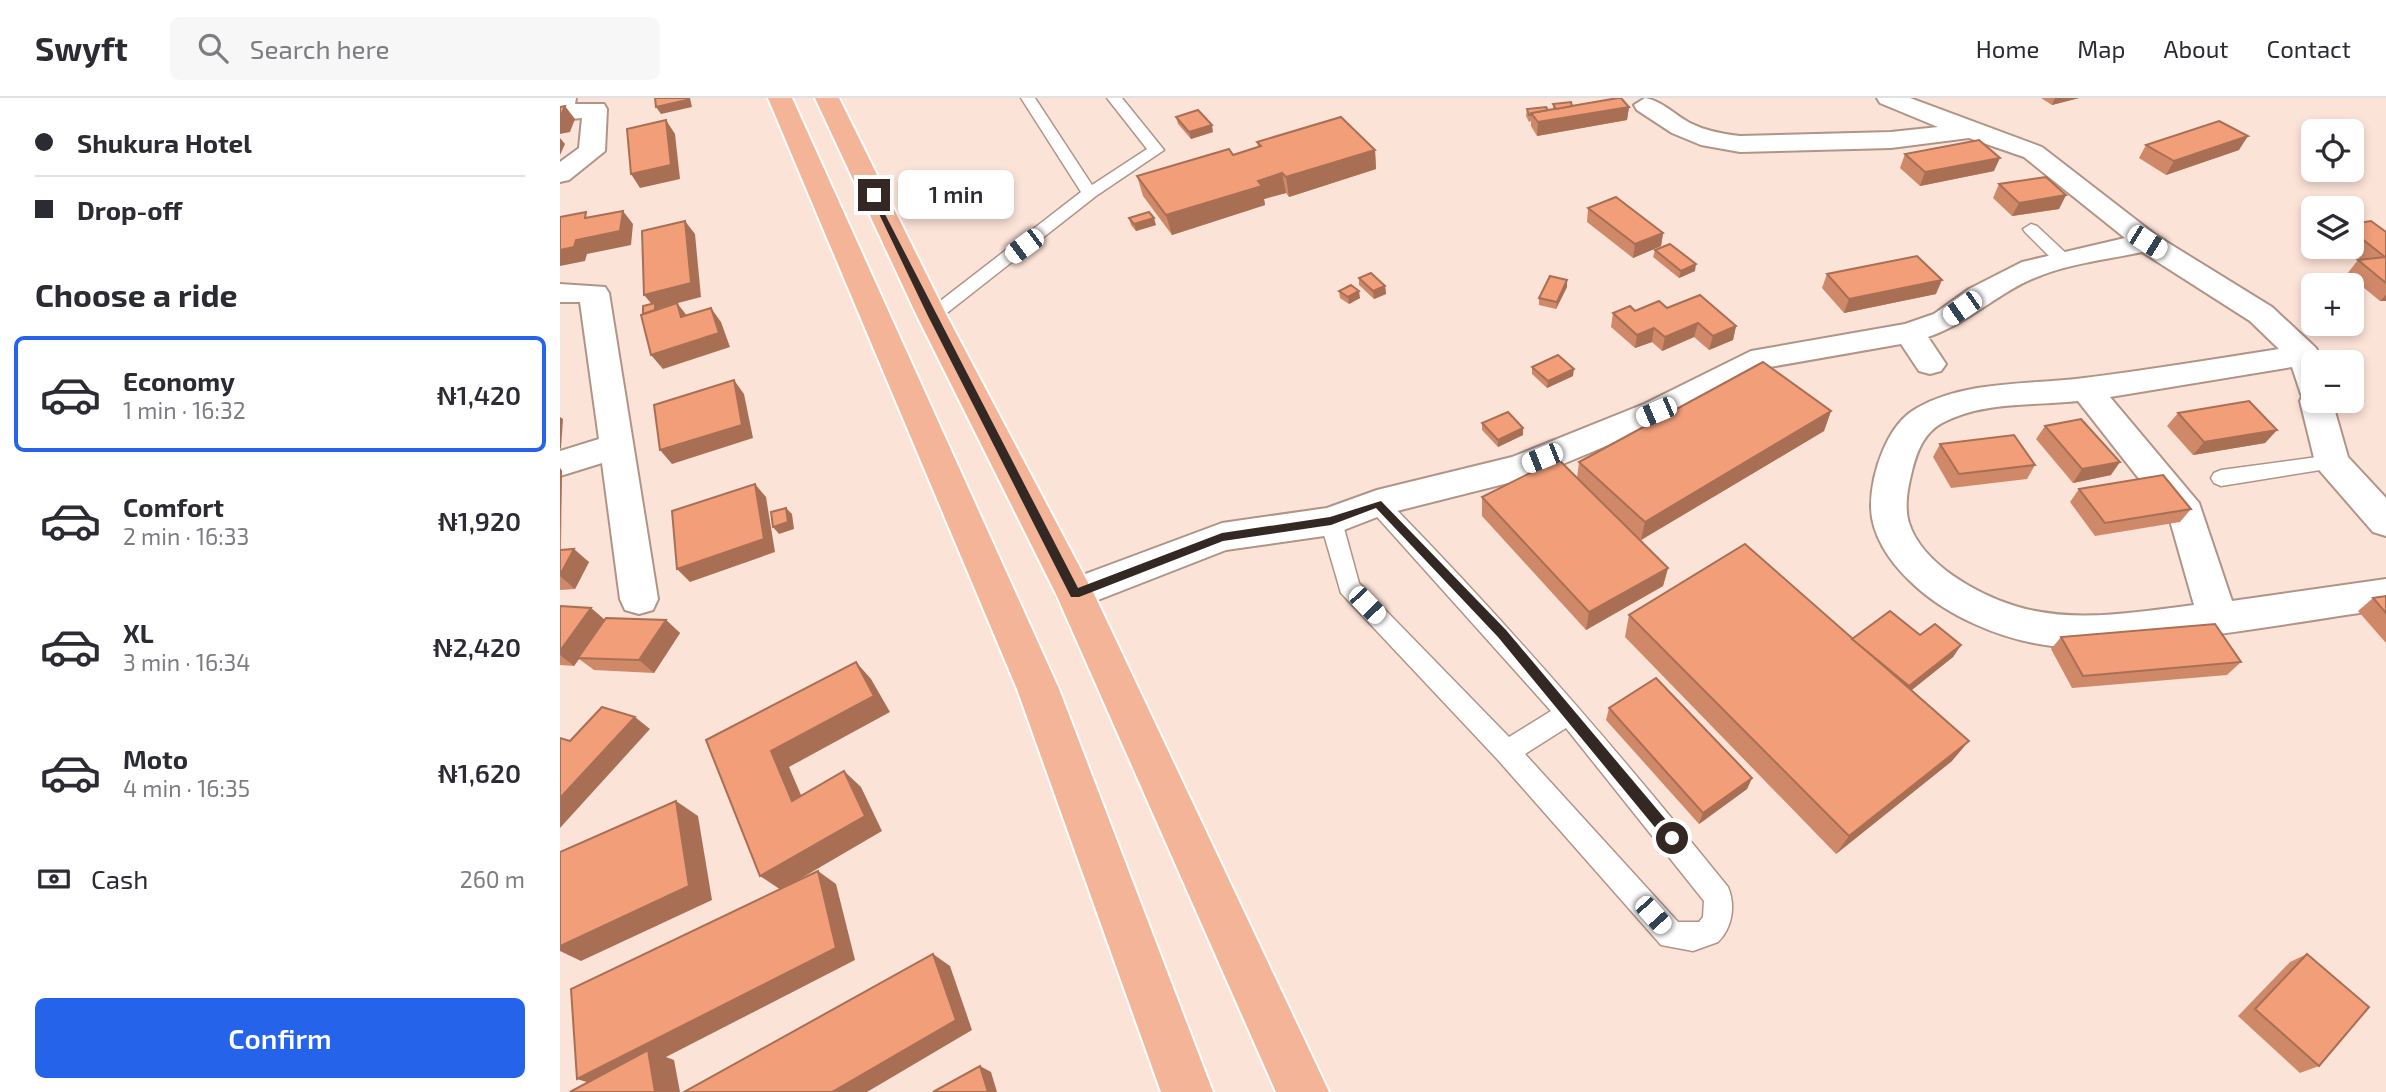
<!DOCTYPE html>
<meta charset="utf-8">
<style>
:root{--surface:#fff;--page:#f7f7f7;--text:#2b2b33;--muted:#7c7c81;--line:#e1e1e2;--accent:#2563eb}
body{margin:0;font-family:"Exo 2",sans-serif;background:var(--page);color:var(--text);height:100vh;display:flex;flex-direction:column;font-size:26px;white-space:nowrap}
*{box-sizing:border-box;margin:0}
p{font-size:23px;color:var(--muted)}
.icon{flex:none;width:38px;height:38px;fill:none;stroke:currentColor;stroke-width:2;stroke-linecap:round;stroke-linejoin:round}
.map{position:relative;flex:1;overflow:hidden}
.side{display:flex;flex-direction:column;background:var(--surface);width:560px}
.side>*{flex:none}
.hud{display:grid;align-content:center;height:154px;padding:0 35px;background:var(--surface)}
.fabs{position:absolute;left:1741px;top:21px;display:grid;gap:14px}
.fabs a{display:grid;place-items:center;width:63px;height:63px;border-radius:10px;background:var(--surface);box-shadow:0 4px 10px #0003;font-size:35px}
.end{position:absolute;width:32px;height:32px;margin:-16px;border:9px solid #332823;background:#fff;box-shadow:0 0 0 4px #fff}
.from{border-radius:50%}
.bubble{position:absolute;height:49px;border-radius:10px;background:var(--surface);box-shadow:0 4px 10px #0003;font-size:23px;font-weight:600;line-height:49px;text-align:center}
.car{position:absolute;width:21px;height:42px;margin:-21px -10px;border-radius:9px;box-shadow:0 0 5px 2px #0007;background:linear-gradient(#fff 24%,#345 0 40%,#fff 0 76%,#345 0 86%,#fff 0)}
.hud b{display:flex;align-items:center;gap:24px;height:66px;font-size:26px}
.hud b+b{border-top:2px solid var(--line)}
.hud i{width:18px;height:18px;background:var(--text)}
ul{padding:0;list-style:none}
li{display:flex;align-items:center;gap:21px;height:116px;margin:0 14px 10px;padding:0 21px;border:4px solid transparent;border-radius:10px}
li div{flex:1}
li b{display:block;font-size:26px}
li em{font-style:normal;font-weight:600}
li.current{border-color:var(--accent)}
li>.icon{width:63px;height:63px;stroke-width:1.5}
h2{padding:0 35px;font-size:32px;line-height:84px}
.pay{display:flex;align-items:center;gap:18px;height:77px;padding:0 35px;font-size:26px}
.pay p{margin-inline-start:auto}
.action{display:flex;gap:14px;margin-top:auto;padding:14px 35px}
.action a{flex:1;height:80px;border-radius:10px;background:var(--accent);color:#fff;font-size:28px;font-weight:600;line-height:80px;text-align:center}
header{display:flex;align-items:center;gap:42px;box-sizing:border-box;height:98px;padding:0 35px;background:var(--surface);border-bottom:2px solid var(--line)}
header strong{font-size:33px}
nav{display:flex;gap:38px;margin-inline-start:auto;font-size:24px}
.search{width:490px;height:63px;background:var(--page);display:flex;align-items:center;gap:18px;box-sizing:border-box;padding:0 24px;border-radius:10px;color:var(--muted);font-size:26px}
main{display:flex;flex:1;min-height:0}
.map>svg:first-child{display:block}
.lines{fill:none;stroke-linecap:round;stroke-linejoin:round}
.service-casing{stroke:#b09487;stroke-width:3}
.minor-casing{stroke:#b09487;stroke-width:4}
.trunk-casing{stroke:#fff;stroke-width:4}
.service{fill:#fff;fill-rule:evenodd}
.minor{fill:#fff;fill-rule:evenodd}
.trunk{fill:#f3b498;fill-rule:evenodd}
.wall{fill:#cf8868}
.shaded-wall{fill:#a96f55}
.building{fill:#f19e79;stroke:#a96f55;stroke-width:2}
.route{fill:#332823}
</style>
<header>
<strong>Swyft</strong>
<div class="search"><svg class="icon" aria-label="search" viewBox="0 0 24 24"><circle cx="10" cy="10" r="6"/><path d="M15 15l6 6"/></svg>Search here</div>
<nav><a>Home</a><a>Map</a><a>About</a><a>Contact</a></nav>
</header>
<main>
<section class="side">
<div class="hud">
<b><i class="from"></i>Shukura Hotel</b>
<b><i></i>Drop-off</b>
</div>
<h2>Choose a ride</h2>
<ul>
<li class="current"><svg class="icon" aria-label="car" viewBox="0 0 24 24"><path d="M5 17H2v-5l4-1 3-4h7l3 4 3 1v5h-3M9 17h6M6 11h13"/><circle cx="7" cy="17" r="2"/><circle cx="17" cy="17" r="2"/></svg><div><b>Economy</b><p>1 min · 16:32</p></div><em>₦1,420</em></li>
<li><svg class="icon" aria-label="car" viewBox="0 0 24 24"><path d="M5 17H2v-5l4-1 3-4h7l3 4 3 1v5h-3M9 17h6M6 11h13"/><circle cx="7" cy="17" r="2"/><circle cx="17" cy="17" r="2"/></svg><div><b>Comfort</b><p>2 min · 16:33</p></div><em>₦1,920</em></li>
<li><svg class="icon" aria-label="car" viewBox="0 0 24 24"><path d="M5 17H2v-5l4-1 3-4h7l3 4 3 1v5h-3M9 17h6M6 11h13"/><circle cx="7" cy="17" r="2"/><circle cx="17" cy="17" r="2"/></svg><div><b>XL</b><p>3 min · 16:34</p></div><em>₦2,420</em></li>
<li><svg class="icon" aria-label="car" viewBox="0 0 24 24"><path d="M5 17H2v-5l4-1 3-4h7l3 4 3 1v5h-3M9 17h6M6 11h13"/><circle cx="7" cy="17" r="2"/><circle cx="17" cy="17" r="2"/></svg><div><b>Moto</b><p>4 min · 16:35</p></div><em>₦1,620</em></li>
</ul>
<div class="pay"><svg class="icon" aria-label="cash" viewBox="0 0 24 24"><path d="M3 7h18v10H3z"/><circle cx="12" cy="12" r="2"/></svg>Cash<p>260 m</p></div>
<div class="action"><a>Confirm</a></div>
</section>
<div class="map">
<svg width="1826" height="994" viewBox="0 0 1826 994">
<rect width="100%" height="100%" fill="#fce3d8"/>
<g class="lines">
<g class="service-casing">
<g id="service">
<polygon points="461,0 475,0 532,87 587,51 547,0 562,0 604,52 536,98 378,222 366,222 363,218 366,214 521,94"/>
<polygon points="1471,126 1477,128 1509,158 1512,162 1509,166 1497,166 1465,134 1463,131"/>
<polygon points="1772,357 1779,359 1782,364 1779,369 1661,388 1654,385 1651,380 1654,375 1661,372"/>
<path d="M817 397 824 399C947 524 1059 654 1168 789 1176 808 1172 830 1158 844L1133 853 1101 847 938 662 781 495 760 423 763 417H779L782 423 799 485 949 639 991 613 810 411 806 405 810 399ZM1006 630 1144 803 1143 819 1139 824H1118L965 656Z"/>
</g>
</g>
<g class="minor-casing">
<g id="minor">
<polygon points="0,0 16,0 15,6 44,6 47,11 45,53 9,82 0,84 0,64 19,50 22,20 0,22"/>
<path d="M1085 0C1102 3 1115 17 1130 25 1146 33 1162 36 1180 38L1331 34 1378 29 1320 5 1317 0H1350L1482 49 1597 138 1712 209 1756 250 1763 264H1754V303H1772L1788 359 1826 400V438L1813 434 1760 373 1755 364 1740 303 1742 299 1732 269 1550 299 1639 405 1672 503 1826 481V511C1757 521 1689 533 1620 541 1578 546 1535 553 1492 548 1442 542 1385 518 1349 482 1329 463 1311 436 1311 408 1311 376 1327 326 1357 310 1407 282 1469 287 1524 280 1589 272 1654 261 1719 251L1690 223 1582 154C1550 161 1513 165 1482 177 1440 192 1410 225 1368 239L1386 266 1381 273 1370 276 1359 273 1341 246 1210 269 1108 322 972 379 825 416 771 437 666 452 515 511 501 507 496 496 501 485 662 425 767 410 817 392 952 359 1084 306 1191 253 1345 226 1374 216 1409 191 1462 164 1565 140 1464 59 1409 40 1331 50 1180 54 1141 47 1112 35 1077 12 1074 7ZM1518 303 1609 419 1634 507C1576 514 1513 526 1455 508 1417 496 1362 466 1349 425 1344 408 1348 389 1352 373 1357 353 1364 335 1382 325 1423 303 1473 308 1518 303Z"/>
<polygon points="0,186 45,189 49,195 98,501 93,512 79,516 65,512 60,501 42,365 0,378 0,353 39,341 20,204 0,204"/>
</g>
</g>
<g class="trunk-casing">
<g id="trunk">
<polygon points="208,0 232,0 499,591 653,994 601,994 457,591"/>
<polygon points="255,0 279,0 387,218 534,496 769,994 716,994 496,496 357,218"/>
</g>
</g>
<use href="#service" class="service"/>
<use href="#minor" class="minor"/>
<use href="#trunk" class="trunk"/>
</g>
<g class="wall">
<polygon points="1481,0 1519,0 1492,7"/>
<polygon points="993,6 1012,8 1069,9 1067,22 977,38 971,28 971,23 969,24 966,18 967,11 993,11"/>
<polygon points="616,19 653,34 631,41 618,26"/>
<polygon points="697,44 815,52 816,71 729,99 726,95 704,101 705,107 612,137 583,98 577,78 673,57 698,49"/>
<polygon points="1586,47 1679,52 1606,77 1579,60"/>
<polygon points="1345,56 1434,73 1360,88 1340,70"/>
<polygon points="1439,86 1506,97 1499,111 1452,118 1433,100"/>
<polygon points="1028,110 1103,135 1101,148 1073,160 1027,124"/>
<polygon points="569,120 596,127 576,133 571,127"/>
<polygon points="1792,126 1826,134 1826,203 1820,203 1787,176 1798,162 1801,162 1784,149 1792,149"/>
<polygon points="1095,152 1135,173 1119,180 1093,159"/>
<polygon points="1267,176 1376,196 1284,215 1262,190"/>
<polygon points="799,180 825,188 826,196 814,201 799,187"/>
<polygon points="1007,189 996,211 979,207 979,200"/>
<polygon points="779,193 800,200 789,206 780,200"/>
<polygon points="1107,210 1176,228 1173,242 1149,252 1134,239 1102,253 1092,244 1075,250 1051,229 1053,215"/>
<polygon points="972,269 1013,278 987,290 972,276"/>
<polygon points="1271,313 1264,333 1081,442 1108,470 1103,488 1026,532 922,418 922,399 1017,380 1019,364"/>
<polygon points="1618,315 1717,332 1705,345 1633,357 1607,328"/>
<polygon points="922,325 963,330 963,337 938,349 922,332"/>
<polygon points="1485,328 1551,377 1513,385 1476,341"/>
<polygon points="1380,346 1475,367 1467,381 1391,390 1373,359"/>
<polygon points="0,370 2,373 1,452 29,464 15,491 0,492"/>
<polygon points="1519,391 1631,411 1620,424 1535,438 1510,404"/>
<polygon points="1826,498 1826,545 1798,513 1813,500"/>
<polygon points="0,508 31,510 45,522 106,522 120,535 94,575 34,572 19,561 14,568 0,567"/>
<polygon points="1069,517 1292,541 1401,547 1393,559 1351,592 1392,663 1276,756 1065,539"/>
<polygon points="1501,539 1681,564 1667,577 1512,590 1491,551"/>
<polygon points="1049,610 1192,680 1187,691 1139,726 1046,622"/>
<polygon points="1747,856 1759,968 1740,975 1678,918 1730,864"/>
</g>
<g class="shaded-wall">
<polygon points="127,0 130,0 132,9 101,16 96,9"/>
<polygon points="1495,0 1519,0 1492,7"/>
<polygon points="5,8 15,21 10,34 0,36 0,20"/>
<polygon points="1069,9 1067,22 977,38 978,24"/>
<polygon points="106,22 115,36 120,81 80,90 71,76"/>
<polygon points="652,27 653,34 631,41 629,34"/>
<polygon points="1688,38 1679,52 1606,77 1614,63"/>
<polygon points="0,40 5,46 0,57"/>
<polygon points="815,52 816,71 729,99 726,79"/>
<polygon points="1440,60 1434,73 1360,88 1365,74"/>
<polygon points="722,75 726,95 704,101 705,107 612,137 606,117 698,83"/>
<polygon points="1506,97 1499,111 1452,118 1459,105"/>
<polygon points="63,113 73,126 71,147 27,156 25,163 0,168 0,152"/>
<polygon points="594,120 596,127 576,133 574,126"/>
<polygon points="125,123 135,136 141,199 99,210 101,212 88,228 95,210 84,197"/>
<polygon points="1103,135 1101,148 1073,160 1075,146"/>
<polygon points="1136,166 1135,173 1119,180 1121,173"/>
<polygon points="1007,182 1007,189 996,211 997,204"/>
<polygon points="1382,182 1376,196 1284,215 1289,201"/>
<polygon points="825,188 826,196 814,201 813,193"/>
<polygon points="799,193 800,200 789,206 788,199"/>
<polygon points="1826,197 1826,203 1820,203"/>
<polygon points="117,205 128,219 121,219"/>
<polygon points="151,210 161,224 170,249 103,271 91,257"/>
<polygon points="1138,225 1134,239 1102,253 1105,239"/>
<polygon points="1176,228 1173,242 1149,252 1153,238"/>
<polygon points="1094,230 1092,244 1075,250 1077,237"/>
<polygon points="1014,271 1013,278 987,290 988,283"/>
<polygon points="174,282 184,296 193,340 112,366 100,352"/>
<polygon points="1271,313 1264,333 1081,442 1085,424"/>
<polygon points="0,319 3,321 1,350 0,351"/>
<polygon points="963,330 963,337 938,349 938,342"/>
<polygon points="1717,332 1705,345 1633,357 1644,344"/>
<polygon points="1560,364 1551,377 1513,385 1522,371"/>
<polygon points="0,370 2,373 0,453"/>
<polygon points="195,386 206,399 215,454 130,484 117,471"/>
<polygon points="226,410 232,416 234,431 219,436 213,429"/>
<polygon points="14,451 29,464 15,491 0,478"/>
<polygon points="1108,470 1103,488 1026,532 1029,514"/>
<polygon points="31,510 46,523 14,568 0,557 0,553"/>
<polygon points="106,522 120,535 94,575 79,562"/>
<polygon points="1401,547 1393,559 1342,600 1349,588"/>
<polygon points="296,564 311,581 330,614 229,669 250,718 232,703 211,653"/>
<polygon points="75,619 90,631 0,730 0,700"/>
<polygon points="1409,643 1392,663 1276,756 1289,738"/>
<polygon points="284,673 301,689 322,733 221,792 200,778"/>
<polygon points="1192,680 1187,691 1139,726 1143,715"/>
<polygon points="116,703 138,718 152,802 21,863 0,853 0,848"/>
<polygon points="258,773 276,786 295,862 106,959 114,962 120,994 95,994 46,990 17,981"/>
<polygon points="373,856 390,868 412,932 307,994 272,994"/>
<polygon points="420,968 431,974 437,994 428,994"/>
</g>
<g class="building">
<polygon points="95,0 127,0 127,2 96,9"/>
<polygon points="1058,0 1061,0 1069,9 978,24 971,15"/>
<polygon points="1011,4 1012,8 996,11 993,6"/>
<polygon points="5,8 0,20 0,9"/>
<polygon points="986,9 988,12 971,15 971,17 969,17 967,11"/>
<polygon points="638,12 652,27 629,34 616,19"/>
<polygon points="781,19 815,52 726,79 722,75 698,83 702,88 606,117 577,78 669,51 673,57 701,48 697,44"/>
<polygon points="106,22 111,67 71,76 67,31"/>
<polygon points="1659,23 1688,38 1614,63 1586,47"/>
<polygon points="1419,42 1440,60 1365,74 1345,56"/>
<polygon points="1486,79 1506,97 1459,105 1439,86"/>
<polygon points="1056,99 1103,135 1075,146 1028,110"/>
<polygon points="63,113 60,133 16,142 14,149 0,152 0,119 26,114 25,120"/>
<polygon points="589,114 594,120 574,126 569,120"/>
<polygon points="125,123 131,185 84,197 82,133"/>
<polygon points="1811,123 1826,134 1826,185 1798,162 1825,159 1792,133 1792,126"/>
<polygon points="1110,146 1136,166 1121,173 1095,152"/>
<polygon points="1357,158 1382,182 1289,201 1267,176"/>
<polygon points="811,175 825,188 813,193 799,180"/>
<polygon points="990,178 1007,182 997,204 979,200"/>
<polygon points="791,187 799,193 788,199 779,193"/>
<polygon points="1140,197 1176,228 1153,238 1138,225 1105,239 1094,230 1077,237 1053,215 1070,208 1075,213 1099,203 1107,210"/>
<polygon points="95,205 95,212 83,216 83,208"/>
<polygon points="117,205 121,219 151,210 159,235 91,257 81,217"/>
<polygon points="998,257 1014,271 988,283 972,269"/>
<polygon points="1203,264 1271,313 1085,424 1019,364"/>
<polygon points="174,282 182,327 100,352 94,307"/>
<polygon points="1689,303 1717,332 1644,344 1618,315"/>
<polygon points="948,314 963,330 938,342 922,325"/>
<polygon points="1521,321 1560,364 1522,371 1485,328"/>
<polygon points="1454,337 1475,367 1399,376 1380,346"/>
<polygon points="998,361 1108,470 1029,514 922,399"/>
<polygon points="1603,377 1631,411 1545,425 1519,391"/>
<polygon points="195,386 204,441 117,471 112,413"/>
<polygon points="226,410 228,424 213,429 211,414"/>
<polygon points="1185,446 1409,643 1289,738 1069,517"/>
<polygon points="14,451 0,477 0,452"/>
<polygon points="1826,498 1826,515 1813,500"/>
<polygon points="0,508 31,510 0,553"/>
<polygon points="1330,513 1360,537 1375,526 1401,547 1349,588 1292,541"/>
<polygon points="46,520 106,522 79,562 18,560"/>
<polygon points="1655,526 1681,564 1523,578 1501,539"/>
<polygon points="296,564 314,598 211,653 232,703 284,673 305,718 200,778 146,642"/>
<polygon points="1096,580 1192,680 1143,715 1049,610"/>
<polygon points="42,609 75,619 0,700 0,640 10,643"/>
<polygon points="116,703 129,788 0,848 0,754"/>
<polygon points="258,773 276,850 17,981 11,891"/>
<polygon points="373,856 396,922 272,994 124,994"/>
<polygon points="1747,856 1809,909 1759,968 1695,911"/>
<polygon points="88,952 95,994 10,994"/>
<polygon points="420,968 428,994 373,994"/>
</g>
<polygon class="route" points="314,95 518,490 662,435 770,419 821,403 946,532 1117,735 1117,744 1107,744 938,539 816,410 771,427 663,443 519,499 511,499 368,218 310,97"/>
</svg>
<div class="fabs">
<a><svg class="icon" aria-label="locate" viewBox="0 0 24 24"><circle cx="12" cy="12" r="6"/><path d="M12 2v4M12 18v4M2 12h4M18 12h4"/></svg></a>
<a><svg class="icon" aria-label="layers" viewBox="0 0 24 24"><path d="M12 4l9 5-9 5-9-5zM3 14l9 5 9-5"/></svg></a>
<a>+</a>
<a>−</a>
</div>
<i class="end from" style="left:1112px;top:740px"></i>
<i class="end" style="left:314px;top:97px"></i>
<div class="bubble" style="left:338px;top:72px;width:116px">1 min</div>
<i class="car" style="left:1587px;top:144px;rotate:122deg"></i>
<i class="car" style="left:464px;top:148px;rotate:233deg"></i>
<i class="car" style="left:1402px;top:210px;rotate:235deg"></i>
<i class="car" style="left:1096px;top:314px;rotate:247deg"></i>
<i class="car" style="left:982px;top:360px;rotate:248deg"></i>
<i class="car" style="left:807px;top:507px;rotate:136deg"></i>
<i class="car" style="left:1093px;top:817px;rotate:138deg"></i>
</div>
</main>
